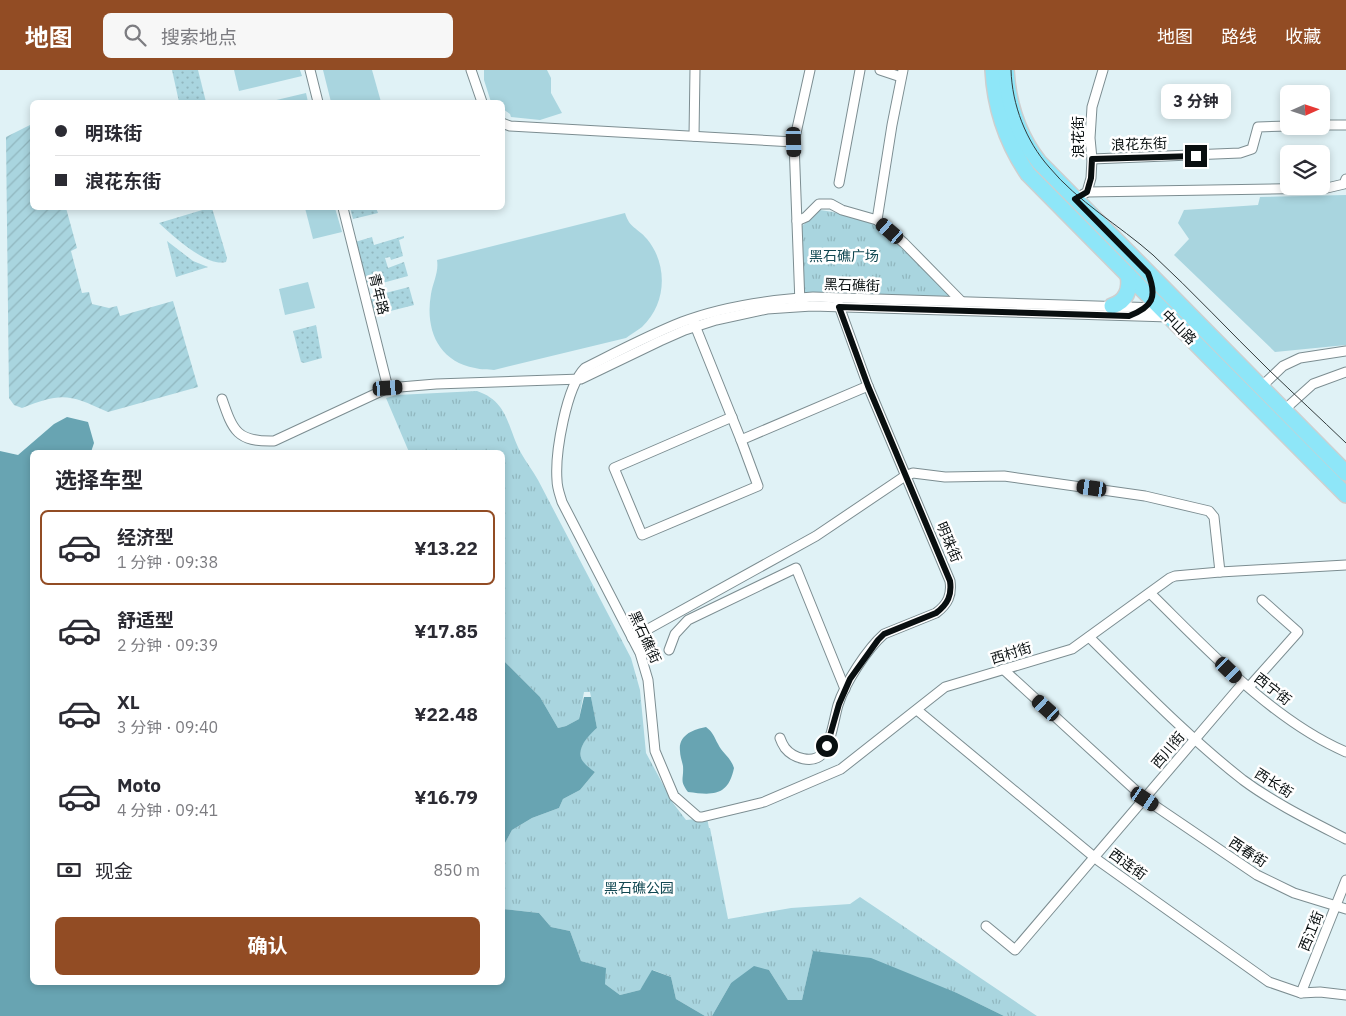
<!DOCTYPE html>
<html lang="zh">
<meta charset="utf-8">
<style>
:root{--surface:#fff;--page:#f7f7f7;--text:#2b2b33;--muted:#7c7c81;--line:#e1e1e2;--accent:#924c24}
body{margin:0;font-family:"IBM Plex Sans","Noto Sans SC",sans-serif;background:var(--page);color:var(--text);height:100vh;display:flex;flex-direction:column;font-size:19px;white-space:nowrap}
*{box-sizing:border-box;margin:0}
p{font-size:16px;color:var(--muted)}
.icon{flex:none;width:28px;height:28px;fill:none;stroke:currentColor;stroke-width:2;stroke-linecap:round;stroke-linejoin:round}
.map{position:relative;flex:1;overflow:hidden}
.sheet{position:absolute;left:30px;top:380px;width:475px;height:535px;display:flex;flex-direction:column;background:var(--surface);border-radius:8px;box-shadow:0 2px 8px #0003}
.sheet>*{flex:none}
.guide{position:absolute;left:30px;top:30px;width:475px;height:110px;border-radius:8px;box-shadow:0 2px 8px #0003;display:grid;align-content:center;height:110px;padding:0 25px;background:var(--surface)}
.needle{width:32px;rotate:87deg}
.controls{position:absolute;left:1280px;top:15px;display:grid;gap:10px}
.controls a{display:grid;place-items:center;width:50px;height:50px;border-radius:8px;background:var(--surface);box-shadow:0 2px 8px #0003;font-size:25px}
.end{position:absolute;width:22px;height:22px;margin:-11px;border:6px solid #090f10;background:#fff;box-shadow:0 0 0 2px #fff}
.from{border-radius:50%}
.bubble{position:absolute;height:35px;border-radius:8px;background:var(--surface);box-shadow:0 2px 8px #0003;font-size:16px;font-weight:700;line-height:35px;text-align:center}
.car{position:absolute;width:15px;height:30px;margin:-15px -8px;border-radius:6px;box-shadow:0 0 4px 1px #0007;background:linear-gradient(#222 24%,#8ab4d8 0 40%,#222 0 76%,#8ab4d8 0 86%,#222 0)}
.guide b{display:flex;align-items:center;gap:18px;height:48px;font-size:19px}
.guide b+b{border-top:1px solid var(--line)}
.guide i{width:12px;height:12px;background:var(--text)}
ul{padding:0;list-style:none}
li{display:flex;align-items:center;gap:15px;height:75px;margin:0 10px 8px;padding:0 15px;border:2px solid transparent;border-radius:8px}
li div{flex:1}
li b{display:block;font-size:19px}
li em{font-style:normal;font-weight:700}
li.active{border-color:var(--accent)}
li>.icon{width:45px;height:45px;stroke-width:1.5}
h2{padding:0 25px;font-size:22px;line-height:60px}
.pay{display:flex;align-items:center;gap:12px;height:55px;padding:0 25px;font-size:19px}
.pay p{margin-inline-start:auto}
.action{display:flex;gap:10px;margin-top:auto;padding:10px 25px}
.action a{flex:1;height:58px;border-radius:8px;background:var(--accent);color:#fff;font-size:20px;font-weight:700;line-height:58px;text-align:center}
header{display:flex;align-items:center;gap:30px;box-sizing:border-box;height:70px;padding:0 25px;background:var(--accent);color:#fff}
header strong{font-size:24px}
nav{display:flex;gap:28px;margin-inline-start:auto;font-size:18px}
.search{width:350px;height:45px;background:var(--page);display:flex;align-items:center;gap:12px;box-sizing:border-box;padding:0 18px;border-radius:8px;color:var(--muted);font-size:19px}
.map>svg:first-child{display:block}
.grass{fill:url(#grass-dots)}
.park{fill:url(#park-tufts)}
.garden{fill:url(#garden-furrows)}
.pitch{fill:#a9d5df}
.water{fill:#68a4b2}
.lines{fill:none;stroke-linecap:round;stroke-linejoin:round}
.minor-casing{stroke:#7c8d91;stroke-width:11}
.trunk-casing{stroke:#cecfcf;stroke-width:18}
.minor{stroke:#fff;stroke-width:9}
.trunk{stroke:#8ee6f8;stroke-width:15}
.tram{stroke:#333c3d;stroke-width:1}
.route{stroke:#090f10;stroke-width:6}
.labels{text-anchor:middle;stroke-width:5;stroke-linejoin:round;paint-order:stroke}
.street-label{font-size:14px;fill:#090f10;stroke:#fff}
.park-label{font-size:14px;fill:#114852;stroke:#fff}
</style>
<header>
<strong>地图</strong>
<div class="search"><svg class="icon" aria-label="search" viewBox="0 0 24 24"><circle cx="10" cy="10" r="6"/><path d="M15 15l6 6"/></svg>搜索地点</div>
<nav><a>地图</a><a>路线</a><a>收藏</a></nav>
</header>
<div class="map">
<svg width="1346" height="946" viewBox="0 0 1346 946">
<defs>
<pattern id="grass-dots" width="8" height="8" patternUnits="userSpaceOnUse" patternTransform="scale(1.25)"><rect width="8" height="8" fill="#a9d5df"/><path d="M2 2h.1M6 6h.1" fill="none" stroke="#90b6be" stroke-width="1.8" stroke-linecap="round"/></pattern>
<pattern id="park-tufts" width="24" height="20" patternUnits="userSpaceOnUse" patternTransform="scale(1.25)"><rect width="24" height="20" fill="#a9d5df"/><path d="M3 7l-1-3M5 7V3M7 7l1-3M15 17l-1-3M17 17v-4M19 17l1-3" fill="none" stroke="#90b6be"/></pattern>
<pattern id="garden-furrows" width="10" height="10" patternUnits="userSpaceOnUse" patternTransform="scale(1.25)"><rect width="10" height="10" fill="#a9d5df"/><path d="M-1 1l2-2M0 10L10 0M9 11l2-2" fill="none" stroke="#90b6be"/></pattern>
</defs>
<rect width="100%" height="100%" fill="#e0f2f6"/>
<g class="grass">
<polygon points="172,0 198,0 206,32 179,32"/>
<path d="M209 138H212L227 188 226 192C206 197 173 166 159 153Z"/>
<polygon points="350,138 376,138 378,143 353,149"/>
<polygon points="404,166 404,168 399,170 403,186 391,190 390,187 385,188 388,198 404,192 408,206 368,217 355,172 372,167 374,175"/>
<polygon points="167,171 193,191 208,197 176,207"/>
<polygon points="409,217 414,235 375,245 370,227"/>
<polygon points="316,255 322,288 304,293 301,292 293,261"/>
</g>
<g class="park">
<polygon points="820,140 833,142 877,155 957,229 804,225 802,156"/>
<path d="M477 321C509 332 507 357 521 383 526 392 533 401 538 410L631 588 640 620 646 683 673 733 686 750 707 748 709 758H710L728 849 791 838 850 834 860 827 1037 946H1004L957 923 813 881 802 930H788L769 900 731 913 712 946H705L676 929 671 907 653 900 640 920 620 925 605 914V898L581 891 570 861 551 857 539 843 503 839 505 773 512 760 532 748 559 738 563 729 580 720 595 702C591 699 585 696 583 692 575 679 588 665 597 658L590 622H584L579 649 566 656 558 658 540 627 503 590 502 382H409L386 328 397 325Z"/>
</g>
<path class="garden" d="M32 54V138H66L77 178 71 181 82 223 89 222 92 234 109 238 117 236 120 246 173 231 198 317 108 342C69 324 62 322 22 338L14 335 9 328 6 67Z"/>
<g class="pitch">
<polygon points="234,0 300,0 302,6 239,21"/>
<polygon points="323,0 372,0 381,32 331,32"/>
<polygon points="484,0 547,0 551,8 551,23 562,43 540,50 511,47 510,44 503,39 502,32 491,32 484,10"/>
<polygon points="306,23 308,32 268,32"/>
<polygon points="1346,125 1346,275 1275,282 1174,185 1189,169 1178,153 1184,140 1258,135 1260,127"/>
<polygon points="305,138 335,138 342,162 313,169"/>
<path d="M625 143C630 159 637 157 647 169 668 194 667 234 642 257 637 261 631 264 626 268L494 300C488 299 481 300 475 298 437 291 425 258 431 224 433 212 439 202 437 190Z"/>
<polygon points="308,212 315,238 285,245 279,219"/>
</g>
<g class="water">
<polygon points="67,347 88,352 94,373 91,382 32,382 32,912 502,912 503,839 539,843 551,857 570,861 581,891 606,898 605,914 620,925 640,920 652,900 671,907 676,929 705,946 0,946 0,381 18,385 54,354"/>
<path d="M503 590 540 627 558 658 566 656 579 649 584 627H591L597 658C589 665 576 678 582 690 585 695 591 699 595 702L580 720 563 729 559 738 532 748 512 760 505 773 503 838Z"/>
<path d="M706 657C713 662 714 667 718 674 722 683 730 686 734 698 728 727 712 725 688 722 679 710 684 710 683 696 682 691 680 686 680 681 678 665 694 659 706 657Z"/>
<polygon points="813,881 871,888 957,923 1004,946 712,946 731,913 754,896 769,900 788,930 802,930"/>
</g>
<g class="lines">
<g class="minor-casing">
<g id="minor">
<polyline points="310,0 318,32"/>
<polyline points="471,0 482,32"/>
<polyline points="880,0 901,7"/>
<polyline points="502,53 510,56 794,72"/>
<polyline points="1321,55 1346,55"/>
<polyline points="694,66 695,0"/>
<polyline points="1092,89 1240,83 1252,79 1258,57 1289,56"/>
<polyline points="839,113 860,0"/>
<polyline points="1087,122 1327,118 1344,114 1346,109"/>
<polyline points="1082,125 1087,122 1091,108 1092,89 1090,68 1092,37 1103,0"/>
<polyline points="343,138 388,318"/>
<polyline points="877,150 904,173 962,232"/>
<polyline points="797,151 806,147 819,134 831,134 842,140 877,150 892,55 903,0"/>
<polyline points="800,234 794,72 810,0"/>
<path d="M1160 238 813 227C768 230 724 236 682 252 649 265 617 282 585 298 566 317 555 383 557 410 557 418 560 425 562 432L640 583 648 610 655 681 674 726 698 747H702L764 732 841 699 945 617 1072 579 1170 508 1175 506 1220 502 1346 495"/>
<polyline points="694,253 741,370 868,316"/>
<polyline points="1261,317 1283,296 1300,288 1346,281"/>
<path d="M222 329C233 361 237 372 274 371L388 318 436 314 581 309 660 271 685 260 716 250 767 239 812 236 1169 247"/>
<polyline points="1284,340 1313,314 1346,302"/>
<polyline points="732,347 614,398 642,465 758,416 741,370"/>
<path d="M1150 523C1207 579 1272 650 1346 682"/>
<path d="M1089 567C1139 616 1188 667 1243 710 1274 733 1311 751 1346 769"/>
<polyline points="632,568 816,466 905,406 913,403 945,407 1004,406 1145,426 1209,441 1214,447 1220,502"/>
<polyline points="669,580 675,564 688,550 796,498 845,619"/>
<polyline points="1003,599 1145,729 1257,805 1294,823 1346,839"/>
<polyline points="1249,617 1298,562 1262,530"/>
<polyline points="917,640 1099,791 1269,912 1301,923 1320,922 1346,925"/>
<path d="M780 668C781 671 783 675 785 678 793 688 813 695 823 683 831 673 834 649 838 635 845 613 867 579 884 564L936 543C948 534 952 525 950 511L868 316 838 233"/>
<polyline points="986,856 1015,880 1243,613"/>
<polyline points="1301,923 1346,810"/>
</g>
</g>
<g class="trunk-casing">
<g id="trunk">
<path d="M993 0C995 38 1007 73 1028 104L1346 425"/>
<path d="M1006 0C1008 34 1018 65 1039 92L1346 403"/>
<path d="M1112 236C1126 232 1131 219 1128 205"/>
</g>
</g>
<use href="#minor" class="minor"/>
<use href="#trunk" class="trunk"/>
<path class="tram" d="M1011 0C1012 35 1026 71 1049 97 1078 132 1119 155 1153 185 1193 222 1230 262 1269 300 1294 324 1320 348 1346 373"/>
</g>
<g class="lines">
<path class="route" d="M827 676 839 634 850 609 878 570 884 564 936 543C948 534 952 525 950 511L868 316 839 237 1129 246C1152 237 1158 228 1148 203L1075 129 1087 122 1091 108 1092 89 1196 86"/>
</g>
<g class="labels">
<g class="street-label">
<text transform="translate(1078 67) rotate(-90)" y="5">浪花街</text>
<text transform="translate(1139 74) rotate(-2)" y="5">浪花东街</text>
<text transform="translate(852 215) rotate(2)" y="5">黑石礁街</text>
<text transform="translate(379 224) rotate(76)" y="5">青年路</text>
<text transform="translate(1179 257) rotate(45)" y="5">中山路</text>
<text transform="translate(949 472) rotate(67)" y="5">明珠街</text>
<text transform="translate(645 567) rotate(65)" y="5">黑石礁街</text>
<text transform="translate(1011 583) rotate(-17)" y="5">西村街</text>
<text transform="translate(1273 619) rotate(38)" y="5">西宁街</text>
<text transform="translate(1168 680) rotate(-50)" y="5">西川街</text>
<text transform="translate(1274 713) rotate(32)" y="5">西长街</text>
<text transform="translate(1248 782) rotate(33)" y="5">西春街</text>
<text transform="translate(1128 794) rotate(36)" y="5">西连街</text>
<text transform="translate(1311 861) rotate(-68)" y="5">西江街</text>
</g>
<g class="park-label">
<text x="844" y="191">黑石礁广场</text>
<text x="639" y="823">黑石礁公园</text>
</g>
</g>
</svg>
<div class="controls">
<a><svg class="needle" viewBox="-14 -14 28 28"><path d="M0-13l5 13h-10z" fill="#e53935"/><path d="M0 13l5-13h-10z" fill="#7c7c81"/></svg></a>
<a><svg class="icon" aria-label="layers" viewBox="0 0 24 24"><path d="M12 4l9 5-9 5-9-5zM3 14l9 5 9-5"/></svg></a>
</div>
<i class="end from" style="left:827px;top:676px"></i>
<i class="end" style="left:1196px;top:86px"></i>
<div class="bubble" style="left:1161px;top:14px;width:70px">3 分钟</div>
<i class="car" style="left:794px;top:72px;rotate:178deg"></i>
<i class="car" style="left:890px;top:161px;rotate:311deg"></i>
<i class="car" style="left:388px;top:318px;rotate:86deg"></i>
<i class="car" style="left:1092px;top:418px;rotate:278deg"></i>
<i class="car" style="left:1229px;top:600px;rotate:134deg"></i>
<i class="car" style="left:1046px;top:638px;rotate:312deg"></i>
<i class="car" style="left:1145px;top:729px;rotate:124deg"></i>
<div class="guide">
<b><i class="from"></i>明珠街</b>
<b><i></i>浪花东街</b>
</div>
<section class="sheet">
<h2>选择车型</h2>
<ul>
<li class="active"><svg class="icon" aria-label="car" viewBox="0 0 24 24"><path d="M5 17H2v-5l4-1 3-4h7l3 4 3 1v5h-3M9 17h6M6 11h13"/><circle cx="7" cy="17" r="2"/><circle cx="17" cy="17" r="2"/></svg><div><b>经济型</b><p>1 分钟 · 09:38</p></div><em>¥13.22</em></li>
<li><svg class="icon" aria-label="car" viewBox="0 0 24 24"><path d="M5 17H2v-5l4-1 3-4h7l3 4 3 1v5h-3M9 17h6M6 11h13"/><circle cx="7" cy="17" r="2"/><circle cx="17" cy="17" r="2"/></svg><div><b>舒适型</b><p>2 分钟 · 09:39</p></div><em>¥17.85</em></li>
<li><svg class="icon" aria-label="car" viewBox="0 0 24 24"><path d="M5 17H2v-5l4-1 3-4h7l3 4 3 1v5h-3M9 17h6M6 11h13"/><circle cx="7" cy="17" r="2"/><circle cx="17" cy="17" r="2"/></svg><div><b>XL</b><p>3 分钟 · 09:40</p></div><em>¥22.48</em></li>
<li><svg class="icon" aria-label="car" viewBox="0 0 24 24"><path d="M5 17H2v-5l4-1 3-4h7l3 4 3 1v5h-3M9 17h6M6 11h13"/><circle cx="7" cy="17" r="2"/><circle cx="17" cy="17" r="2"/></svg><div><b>Moto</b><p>4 分钟 · 09:41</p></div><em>¥16.79</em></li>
</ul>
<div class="pay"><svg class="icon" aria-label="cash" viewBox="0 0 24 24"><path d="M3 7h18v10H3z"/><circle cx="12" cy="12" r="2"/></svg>现金<p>850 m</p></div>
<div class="action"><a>确认</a></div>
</section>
</div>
